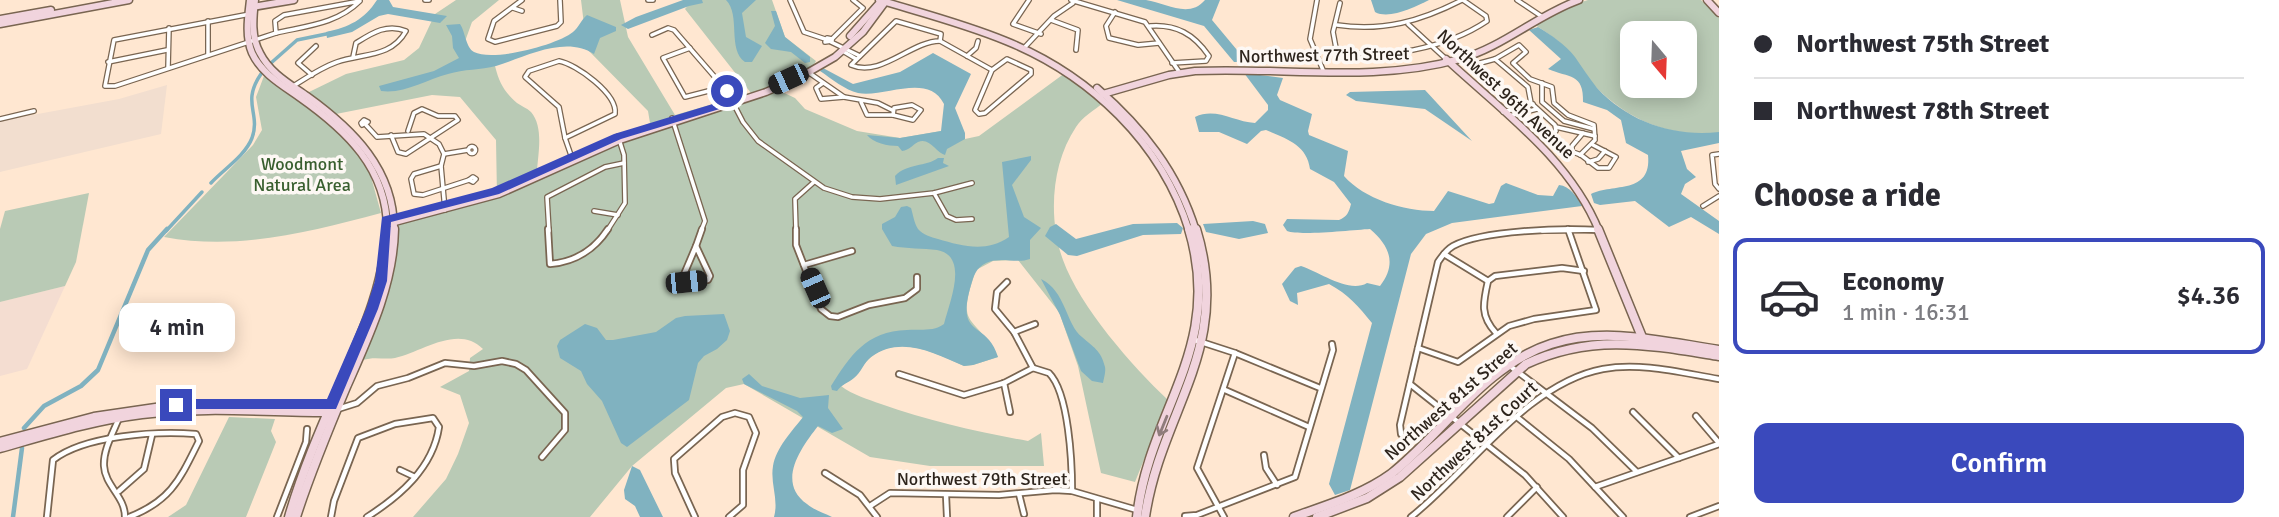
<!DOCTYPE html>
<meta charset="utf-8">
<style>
:root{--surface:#fff;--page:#f7f7f7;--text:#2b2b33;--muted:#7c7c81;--line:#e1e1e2;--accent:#3a49bc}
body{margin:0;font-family:Signika,sans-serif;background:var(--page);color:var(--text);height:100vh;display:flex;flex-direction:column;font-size:26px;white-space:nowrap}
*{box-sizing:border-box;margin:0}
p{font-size:23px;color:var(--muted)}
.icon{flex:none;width:38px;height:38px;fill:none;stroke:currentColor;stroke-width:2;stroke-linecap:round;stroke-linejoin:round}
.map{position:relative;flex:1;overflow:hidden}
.sheet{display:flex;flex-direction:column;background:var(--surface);width:560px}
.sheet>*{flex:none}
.banner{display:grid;align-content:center;height:154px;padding:0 35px;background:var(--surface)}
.needle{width:46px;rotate:161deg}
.controls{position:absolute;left:1620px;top:21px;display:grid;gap:14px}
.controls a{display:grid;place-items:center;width:77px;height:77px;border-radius:14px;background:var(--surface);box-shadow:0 4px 18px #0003;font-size:35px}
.end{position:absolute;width:32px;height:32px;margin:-16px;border:9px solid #3a49bc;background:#fff;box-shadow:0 0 0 4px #fff}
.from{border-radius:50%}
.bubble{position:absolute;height:49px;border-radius:14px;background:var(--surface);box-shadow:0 4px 18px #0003;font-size:23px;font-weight:600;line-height:49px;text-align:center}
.car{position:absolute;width:21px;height:42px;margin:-21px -10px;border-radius:9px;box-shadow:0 0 5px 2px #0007;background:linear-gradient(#222 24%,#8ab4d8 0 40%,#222 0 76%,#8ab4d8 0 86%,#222 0)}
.banner b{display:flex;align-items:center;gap:24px;height:66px;font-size:26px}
.banner b+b{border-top:2px solid var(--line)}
.banner i{width:18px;height:18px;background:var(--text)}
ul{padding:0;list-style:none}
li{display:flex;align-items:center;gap:21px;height:116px;margin:0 14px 10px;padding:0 21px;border:4px solid var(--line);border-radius:14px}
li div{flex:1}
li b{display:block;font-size:26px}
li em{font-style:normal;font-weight:600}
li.selected{border-color:var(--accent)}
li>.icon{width:63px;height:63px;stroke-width:1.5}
h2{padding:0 35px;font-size:32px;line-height:84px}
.primary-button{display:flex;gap:14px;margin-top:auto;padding:14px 35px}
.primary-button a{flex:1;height:80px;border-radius:14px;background:var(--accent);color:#fff;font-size:28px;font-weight:600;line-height:80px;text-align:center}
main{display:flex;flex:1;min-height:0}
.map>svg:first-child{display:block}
.education{fill:#f4ddd1}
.medical{fill:#f2decf}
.green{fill:#b9cab5;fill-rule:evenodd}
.water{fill:#80b2c0}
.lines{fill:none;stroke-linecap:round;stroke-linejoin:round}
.canal-far1{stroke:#80b2c0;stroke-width:3.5}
.canal{stroke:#80b2c0;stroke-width:4.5}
.street-far1-casing{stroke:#796551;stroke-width:6}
.street-casing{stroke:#796551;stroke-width:8}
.secondary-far1-casing{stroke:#796551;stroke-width:9}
.secondary-casing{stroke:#796551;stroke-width:11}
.street-far1{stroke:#fff;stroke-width:3.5}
.street{stroke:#fff;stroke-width:4.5}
.secondary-far1{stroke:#f1d4dd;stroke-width:6}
.secondary{stroke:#f1d4dd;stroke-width:8}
.oneway{stroke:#8f7c7c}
.route{fill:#3a49bc}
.labels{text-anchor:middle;stroke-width:7;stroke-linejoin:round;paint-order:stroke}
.street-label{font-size:18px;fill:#2d241c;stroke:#fdf8f4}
.park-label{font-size:18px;fill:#395f2f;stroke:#fdf8f4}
</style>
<main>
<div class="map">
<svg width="1719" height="517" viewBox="0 0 1719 517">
<rect width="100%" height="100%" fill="#ffe7d1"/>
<polygon class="education" points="65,286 27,369 0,376 0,302"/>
<polygon class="medical" points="167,85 161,134 0,172 0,121 119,99"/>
<g class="green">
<path d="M456 0H499L472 22 459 58 495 66C499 82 504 92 517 103 521 106 527 108 531 112 544 127 538 154 537 171L650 123 648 111 587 49 581 0H620L628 37 675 115 751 93 685 9 693 0H772L785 37 816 61 806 78 780 91 795 98 805 109 857 131 900 138 941 131 965 139 979 136 1065 73 1104 102C1095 110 1082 117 1076 127 1051 164 1048 219 1063 260 1080 307 1132 366 1168 400L1135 482 1101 473 1078 366 1059 312 1018 260 993 261 976 270C955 331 973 311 998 357L973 365 964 366C935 353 897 333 869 359 857 370 858 376 841 386 853 395 867 399 881 404 929 421 978 432 1028 441L1041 433 1044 466H930L870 457 744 384 726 388 632 466 590 517H413L446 479 458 454 469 423 460 395 440 387 469 371 470 358 483 349C458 324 422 352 395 358 384 360 375 356 363 360L389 291 397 226 402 222 497 196 496 140 460 97 432 95 336 114 307 93 346 74 404 60 419 48 435 14Z"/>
<path d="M1588 0H1701L1719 18V133C1668 138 1625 119 1590 81 1580 71 1574 58 1564 47 1556 38 1544 31 1534 24L1569 6ZM1633 33H1685V86H1633Z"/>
<path d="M264 76 340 129 368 166 381 213C309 232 238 251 164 237L253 145 262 130 256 97Z"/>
<polygon points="89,193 76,262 65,286 0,302 0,229 5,211"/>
<polygon points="229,417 275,419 271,431 276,442 246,517 168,517 186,505"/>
</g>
<g class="water">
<path d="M377 0H389L393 7 447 16 440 23 388 14 379 16 352 32 327 38 326 32C349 27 364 20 377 0Z"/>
<polygon points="683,0 702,0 703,3 689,6 628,29 621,25 636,17"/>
<path d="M726 0H756L742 13 746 37 762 46 752 62H745C727 50 741 15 726 0Z"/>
<path d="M1117 0C1127 0 1137 0 1146 0 1166 3 1189 19 1205 0H1220L1212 20 1247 62H1234L1204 26Z"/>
<path d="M1371 0H1429C1415 7 1389 20 1375 12Z"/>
<polygon points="771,11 776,11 785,37 810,57 810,62 805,63 791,52 771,49 765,43 775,26"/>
<path d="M587 15 616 27V31L600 38 594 54C565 35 525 57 496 66 481 70 464 69 448 74 425 80 405 94 381 91L379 86 434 71 459 58 453 48 452 36 446 25 460 24C465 31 466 48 474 52 493 62 557 45 573 32 579 27 581 20 587 15Z"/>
<path d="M1538 27C1551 35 1565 44 1575 57 1582 67 1589 78 1597 88 1629 122 1673 137 1719 132V143L1681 151 1687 169 1696 177 1685 184 1681 194 1719 221V234L1691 217 1669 227 1635 201 1600 205 1594 203 1591 194C1613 183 1652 195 1648 155L1626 143 1621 120 1607 110 1583 102C1584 73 1569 78 1548 69L1561 59 1529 30Z"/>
<path d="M933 53 971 74 955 108 965 133V139L947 149 945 155C936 153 930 137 918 142 912 145 910 150 902 151L898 146C888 146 873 143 867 135L900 138 941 131 944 104C928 72 885 98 858 93 845 90 832 79 820 71L823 68 853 84 900 72Z"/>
<path d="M1244 73 1283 78 1277 95 1280 100 1312 114 1308 131 1309 135 1348 151 1344 176C1364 199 1404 211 1434 211L1448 191 1489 204 1494 203 1501 186 1506 183 1538 195 1553 196 1559 185C1570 186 1577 197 1582 206L1452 223 1426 234 1411 254 1350 490 1335 495 1329 484 1372 323C1359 307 1348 294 1329 284L1297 293 1298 305 1290 301 1282 284 1295 268 1301 266C1320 272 1349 294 1367 283L1380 286C1397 264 1390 246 1370 229 1352 230 1300 236 1287 231L1283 225 1287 219 1339 220C1347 217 1349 212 1351 204L1334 182 1310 169C1307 145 1287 139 1266 130L1261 131 1247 144 1219 132H1199L1195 117C1216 107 1234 122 1255 123L1268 110V105Z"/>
<polygon points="1425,90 1472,141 1425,109 1356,101 1346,95 1350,92"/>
<path d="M1031 156V160L1012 185 1024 217 1041 228 1030 240V259C1016 264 1001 256 986 263 976 268 974 275 971 285 955 340 987 319 998 357L973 365 964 366C934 353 901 335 871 357 864 362 861 373 854 378 848 383 842 384 837 391L832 390 831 386C850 356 866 331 907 330 920 329 933 332 944 324 949 303 970 256 937 250 923 248 907 249 892 246L882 229V224L895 217 901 207 907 206 911 208C913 214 914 223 918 229 923 235 931 237 938 239 962 246 986 253 1009 237L1002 162Z"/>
<path d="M938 158H944L943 163 949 166 896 185 895 176C907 163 926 167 938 158Z"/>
<polygon points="1253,221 1265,224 1268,233 1239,239 1206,232 1203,224"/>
<polygon points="1177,223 1183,228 1181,234 1143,235 1077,256 1068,255 1045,236 1050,227 1056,224 1076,239 1133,224"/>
<path d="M1041 279C1066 291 1066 325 1082 337 1093 347 1101 350 1105 367 1106 371 1104 378 1103 383L1092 381 1081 371 1060 315Z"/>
<polygon points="724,314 730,331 727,340 717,349 704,356 698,363 689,400 627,447 621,443 602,401 587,384 581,371 560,358 557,346 560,340 585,324 597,328 606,340 613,340 656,332 676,318 685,316"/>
<path d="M749 374 762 386 800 398 829 395 828 408 843 429 832 433 818 426C801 448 776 482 807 504 814 510 824 513 832 517H774C779 499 770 484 773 466 776 448 792 431 803 417L797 411 744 384 742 379Z"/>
<polygon points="632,466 640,470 663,517 640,517 635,506 625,499 624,490"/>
</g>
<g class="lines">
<g class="canal-far1">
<polyline points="271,63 297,40 331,33"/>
<path d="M211 183C224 169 245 156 252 138 261 113 241 103 261 74"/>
<polyline points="166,231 202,192"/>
</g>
<g class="canal">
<polyline points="24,428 44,406 81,386 98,370 148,250 167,229"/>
<polyline points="13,517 22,448"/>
</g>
<g class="street-far1-casing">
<g id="street-far1">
<polyline points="425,0 429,0"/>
<polyline points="522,0 494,21 488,39 495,42 557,26 561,22 560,0"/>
<polyline points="648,0 653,0"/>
<polyline points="790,0 804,32 825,39"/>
<polyline points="1029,0 1013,24 1041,34"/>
<polyline points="1071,0 1145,22 1180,73"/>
<polyline points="1317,0 1310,39 1323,70"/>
<polyline points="1517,0 1541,16"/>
<path d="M360 1C337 24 306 26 276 33L275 21 284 15Z"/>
<path d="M1340 3 1333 32 1336 48C1379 64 1450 46 1487 21L1486 16 1463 0"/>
<polyline points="513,8 522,11"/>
<polyline points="1115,12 1106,26 1109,38 1138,45 1159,43"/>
<polyline points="250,14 114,40 105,86 115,86 276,33"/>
<polyline points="1051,20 1078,30 1076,50"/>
<polyline points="208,21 208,55"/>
<path d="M896 21 941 34 940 41C911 41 881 78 851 65Z"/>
<polyline points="1408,24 1446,59"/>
<path d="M1337 25C1383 32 1421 21 1462 0"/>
<path d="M1150 26C1176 24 1194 34 1209 56L1206 61 1172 63"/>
<polyline points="652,35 668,28 674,30 727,91 743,122 758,141 824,188 852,197 880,199 934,193 972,183"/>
<polygon points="827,38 832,39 832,41 825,42"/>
<polyline points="832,39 863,8 853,0"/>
<polyline points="940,41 992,70"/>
<polyline points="831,42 860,56"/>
<polyline points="690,48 663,58 685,97 724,87"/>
<polyline points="1024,48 1054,16 1073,3"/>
<polyline points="841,50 856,59"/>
<polyline points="967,56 976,48 978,41"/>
<polygon points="1007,59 1031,70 1031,74 985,113 979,114 975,110 992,70"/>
<polyline points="1495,59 1528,87 1531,103 1555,125 1556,131 1550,137 1554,145 1581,155 1598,168 1609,168 1616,157 1593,145"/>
<path d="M559 61C576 64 618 94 615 114L565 138 559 107 525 77 529 71Z"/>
<polyline points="108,62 167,50"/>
<polyline points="1478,64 1497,84 1491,86 1473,65 1495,59 1519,45 1526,52 1513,63 1530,79 1552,87 1554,103 1568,115 1594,125 1595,140 1580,155"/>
<polyline points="168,68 169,28"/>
<polyline points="808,72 844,97 878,103 892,110"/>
<polyline points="312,75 298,63 316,46"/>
<polyline points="823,83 816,88 821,99 844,97"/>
<polyline points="1542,83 1542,102 1564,121 1594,129"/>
<path d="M292 87C306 78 320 68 337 62 363 53 391 58 406 31 387 23 372 33 356 43L353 57"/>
<polyline points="861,102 867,115 893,115"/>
<polygon points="912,105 921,110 913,120 893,115 894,108"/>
<polyline points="1503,112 1533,104"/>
<polyline points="1509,116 1537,109"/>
<polyline points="672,118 705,221 701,231"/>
<polyline points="0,119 34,111"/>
<polygon points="364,120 368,122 362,125 361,123"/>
<polyline points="366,125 377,137 424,134 439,144 444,154 441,166 445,210"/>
<polyline points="1556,127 1595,136"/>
<polyline points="391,135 398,152 406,154 458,120 455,116 438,116 422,109 414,113 408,131"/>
<polyline points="565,138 573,161"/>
<circle cx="472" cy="150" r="3.5"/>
<polyline points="1572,151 1572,146 1583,133"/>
<polyline points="444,154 468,150"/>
<polyline points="1719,154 1712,155 1715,184 1719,189"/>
<polyline points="1588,162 1598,159 1605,151"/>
<polyline points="441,166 414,174 411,179 414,194 423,195 469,180"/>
<polygon points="473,177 476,179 473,182 469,180"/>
<polyline points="934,193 947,216 956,220 972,219"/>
<polyline points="1703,206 1719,196"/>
<polyline points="594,211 618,215"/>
<polyline points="549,231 547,197 605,167 624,163"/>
<polyline points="607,231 625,203 624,155 618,136"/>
<polyline points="796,231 795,199 814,182"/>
<polyline points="1542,231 1598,230"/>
</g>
</g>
<g class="street-casing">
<g id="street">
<path d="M548 229 550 264C575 262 595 249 608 229"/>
<polyline points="796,229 796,245 821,309 830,316 838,317 869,305 905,298 917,289 917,277"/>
<polygon points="696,246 710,276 708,280 686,282 682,279"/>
<polyline points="696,246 702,229"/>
<polyline points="1444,254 1488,281"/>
<polyline points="804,265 852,251"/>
<path d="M1007 282 997 292 995 309 1014 332 1033 368 1049 373C1069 393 1072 463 1072 491"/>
<polyline points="1014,332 1035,324"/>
<path d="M1496 333C1480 316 1483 303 1488 281L1495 276 1562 268 1584 271"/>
<polyline points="1195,340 1235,353 1320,388"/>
<polyline points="1418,348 1458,362 1509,326 1534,319 1596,310 1568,229"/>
<polyline points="1510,366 1592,428 1637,472"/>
<polyline points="899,374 964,395 1004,383 1033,368"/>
<polyline points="1004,383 1010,412"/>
<polyline points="1410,384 1525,475 1563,517"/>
<polyline points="1225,390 1309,427"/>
<polyline points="338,409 357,403 377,386 408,378 445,363 474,366 502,361 516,364 526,370 565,413 565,430 542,457"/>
<polyline points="1633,412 1679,458"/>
<polyline points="1696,416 1719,443"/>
<path d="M119 418C113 433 103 450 104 466 105 486 125 496 125 517"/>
<polyline points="1518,418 1569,459 1623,517"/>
<path d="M1401 434 1400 425 1438 262C1442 256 1446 250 1453 246 1482 230 1564 228 1598 230"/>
<polyline points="1264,455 1266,468 1277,485"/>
<polyline points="400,470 415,477"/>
<polyline points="825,473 860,495 877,517"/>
<polyline points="1595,487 1719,444"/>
<polyline points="119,491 144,469 152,435"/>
<polyline points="1019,494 1024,514"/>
<polyline points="946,495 947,517"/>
<polyline points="1097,499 1097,517"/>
<polyline points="870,506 890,493 999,495 1055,490 1072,491 1137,510"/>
<polyline points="1185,516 1197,515 1295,477 1333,350 1332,344"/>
<path d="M47 517 53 460C85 435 157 431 196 434L199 441C180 479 171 501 129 517"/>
<polyline points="277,517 306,442 307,429"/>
<path d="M331 517 334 501 358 438 395 424 433 418 439 427C433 468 400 496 367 517"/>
<polyline points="695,517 675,473 674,459 722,417 735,413 749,417 756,433 743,470 743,505 729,517"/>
<polyline points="1224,517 1197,468 1235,353"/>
<path d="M1411 517C1469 471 1527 383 1603 369 1641 362 1682 373 1719 379"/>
<polyline points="1507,517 1537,487"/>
<polyline points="1690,517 1719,506"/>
</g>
</g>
<g class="secondary-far1-casing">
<g id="secondary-far1">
<path d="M250 0C248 17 245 37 252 53 261 73 282 85 299 97 346 130 388 169 387 231"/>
<path d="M255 0C253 18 251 37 260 53 270 73 290 84 307 96 353 129 395 170 394 231"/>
<path d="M879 0C922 13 965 24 1006 41 1090 75 1162 143 1189 231"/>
<polyline points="1707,0 1719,13"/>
<polyline points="253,7 294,0"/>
<polyline points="0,19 51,10"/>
<polyline points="0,24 129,0"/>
<polyline points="850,36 882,0"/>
<path d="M1446 59C1502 111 1570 159 1599 231"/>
<path d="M1097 88C1143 128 1178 172 1196 231"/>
<path d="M1103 94 1169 75 1195 71C1283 67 1375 83 1460 59 1503 47 1537 15 1579 0"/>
<polyline points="391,223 499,194 620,140 766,92 802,76 835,57 863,32 886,1"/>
</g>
</g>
<g class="secondary-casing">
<g id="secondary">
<polyline points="1598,229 1644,342"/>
<polyline points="0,442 94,417 176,405 335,407"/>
<path d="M0 448C46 435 94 420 142 414 204 406 269 412 331 412"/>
<path d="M289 517C302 472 320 430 339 387 361 336 385 286 387 229"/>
<path d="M296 517C310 473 328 430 346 387 368 337 393 285 394 229"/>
<path d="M1137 517C1149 409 1225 348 1189 229"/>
<path d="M1145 517C1161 409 1233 349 1196 229"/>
<path d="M1294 517C1327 505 1362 495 1391 474 1443 433 1485 365 1551 344 1605 326 1665 342 1719 350"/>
<path d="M1317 517 1367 498 1400 477 1526 364C1592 333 1650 345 1719 356"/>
</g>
</g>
<use href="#street-far1" class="street-far1"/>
<use href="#street" class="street"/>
<use href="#secondary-far1" class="secondary-far1"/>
<use href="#secondary" class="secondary"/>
</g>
<defs><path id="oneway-shaft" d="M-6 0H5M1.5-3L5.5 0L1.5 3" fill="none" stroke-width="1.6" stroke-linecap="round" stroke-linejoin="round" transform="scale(1.75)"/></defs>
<use class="oneway" href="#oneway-shaft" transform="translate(1163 426) rotate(112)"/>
<polygon class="route" points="723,88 730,88 737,101 736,104 621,139 499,194 391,222 387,281 378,309 336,409 171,409 169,405 176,399 327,399 366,309 375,281 382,217 492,188 614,134 726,100"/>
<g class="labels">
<g class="street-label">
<text transform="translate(1324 55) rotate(-1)" y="6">Northwest 77th Street</text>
<text transform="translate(1506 94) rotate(43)" y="6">Northwest 96th Avenue</text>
<text transform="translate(1451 401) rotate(-41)" y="6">Northwest 81st Street</text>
<text transform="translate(1474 441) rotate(-43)" y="6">Northwest 81st Court</text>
<text x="982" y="485">Northwest 79th Street</text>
</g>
<g class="park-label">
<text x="302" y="170">Woodmont<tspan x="302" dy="21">Natural Area</tspan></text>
</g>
</g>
</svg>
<div class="controls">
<a><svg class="needle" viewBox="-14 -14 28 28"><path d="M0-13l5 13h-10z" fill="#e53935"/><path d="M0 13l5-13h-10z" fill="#7c7c81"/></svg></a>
</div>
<i class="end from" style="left:727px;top:91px"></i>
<i class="end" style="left:176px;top:405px"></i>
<div class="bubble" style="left:119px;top:303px;width:116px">4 min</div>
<i class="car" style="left:788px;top:79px;rotate:245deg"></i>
<i class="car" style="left:686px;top:282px;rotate:84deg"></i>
<i class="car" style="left:815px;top:288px;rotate:336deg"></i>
</div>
<section class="sheet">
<div class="banner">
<b><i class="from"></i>Northwest 75th Street</b>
<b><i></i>Northwest 78th Street</b>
</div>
<h2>Choose a ride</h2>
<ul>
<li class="selected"><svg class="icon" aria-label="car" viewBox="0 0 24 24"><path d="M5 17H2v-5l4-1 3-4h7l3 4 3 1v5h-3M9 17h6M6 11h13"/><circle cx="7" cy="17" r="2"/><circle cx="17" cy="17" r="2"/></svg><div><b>Economy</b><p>1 min · 16:31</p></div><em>$4.36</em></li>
</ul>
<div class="primary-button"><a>Confirm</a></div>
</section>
</main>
